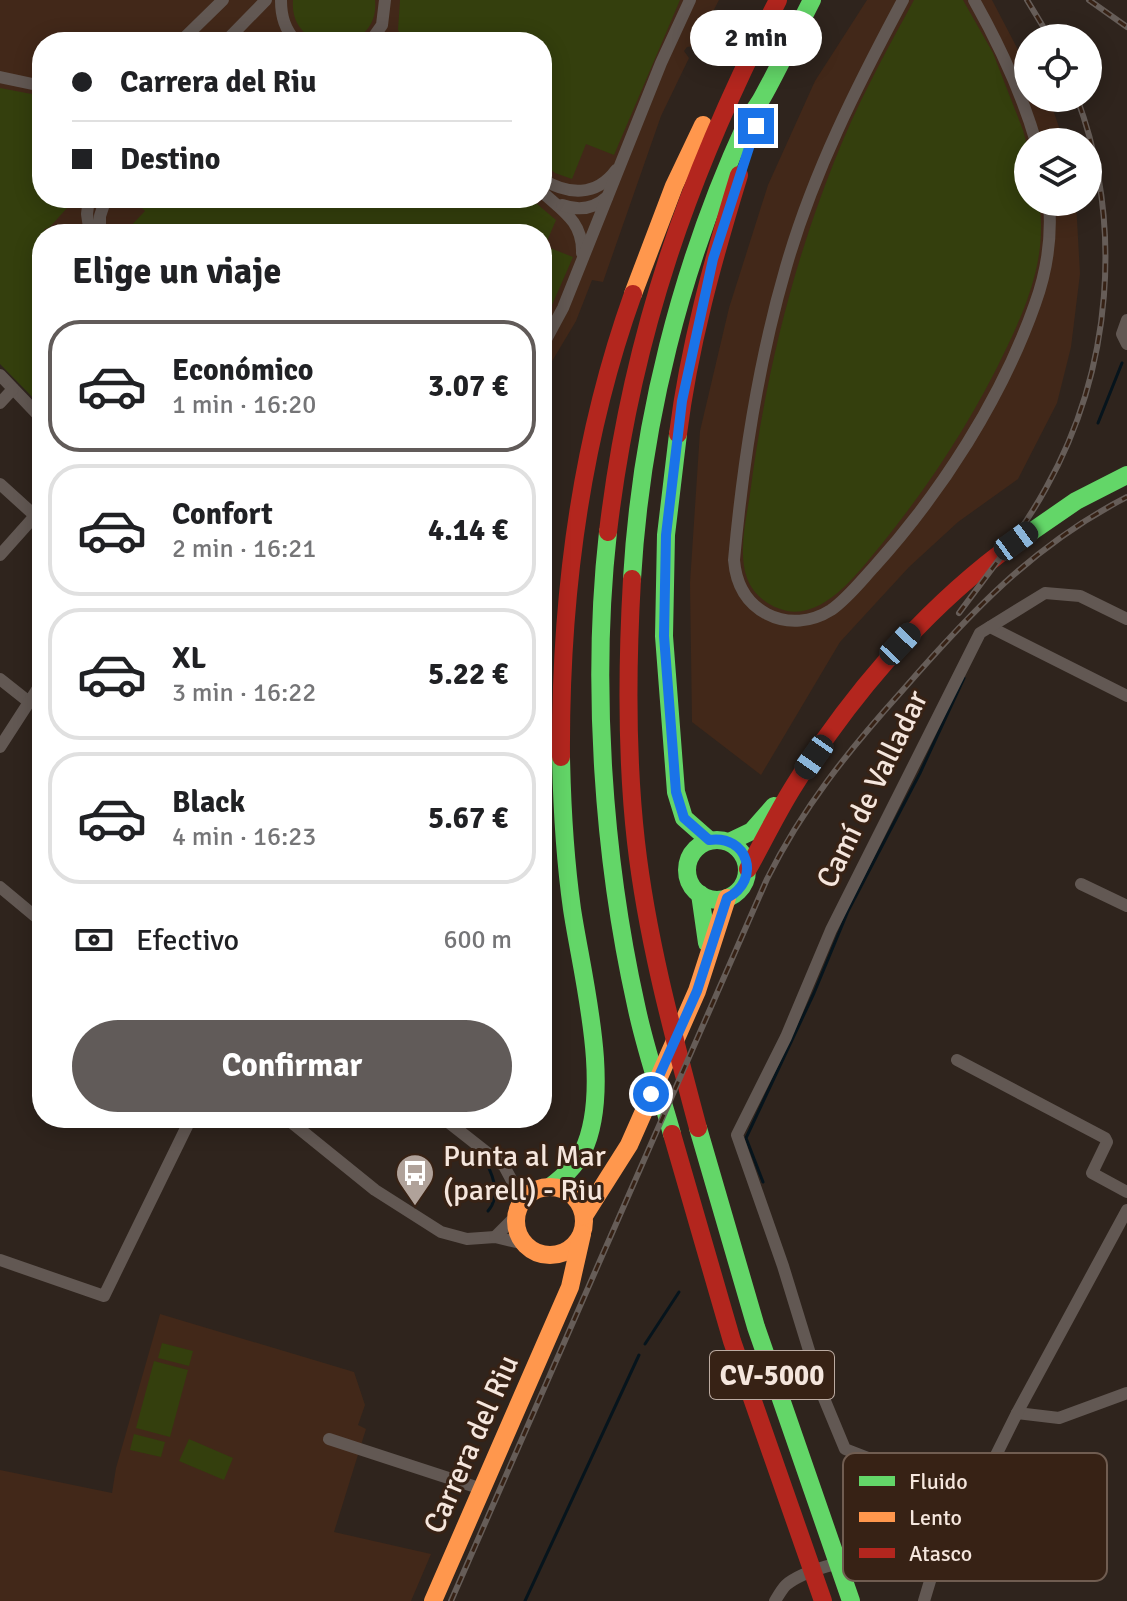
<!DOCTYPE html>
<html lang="es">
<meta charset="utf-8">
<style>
:root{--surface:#fff;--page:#f2f2f2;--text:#202124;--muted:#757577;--line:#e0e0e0;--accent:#615b59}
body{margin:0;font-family:Signika,sans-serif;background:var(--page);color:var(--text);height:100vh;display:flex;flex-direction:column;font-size:30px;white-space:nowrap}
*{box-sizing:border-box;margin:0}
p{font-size:26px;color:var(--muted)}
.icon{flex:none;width:44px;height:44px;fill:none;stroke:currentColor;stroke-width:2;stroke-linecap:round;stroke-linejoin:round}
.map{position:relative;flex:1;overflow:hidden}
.side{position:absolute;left:32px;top:224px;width:520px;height:904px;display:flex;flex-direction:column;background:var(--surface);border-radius:32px;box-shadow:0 4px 20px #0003}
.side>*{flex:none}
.top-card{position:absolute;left:32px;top:32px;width:520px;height:176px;border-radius:32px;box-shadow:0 4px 20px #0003;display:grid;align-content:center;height:176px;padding:0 40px;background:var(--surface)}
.fabs{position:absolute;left:1014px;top:24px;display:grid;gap:16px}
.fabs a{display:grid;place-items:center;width:88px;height:88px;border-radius:50%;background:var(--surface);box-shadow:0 4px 20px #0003;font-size:40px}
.end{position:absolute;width:36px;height:36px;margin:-18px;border:10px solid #1a73e8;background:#fff;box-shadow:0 0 0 4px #fff}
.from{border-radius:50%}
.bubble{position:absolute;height:56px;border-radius:28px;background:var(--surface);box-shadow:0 4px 20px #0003;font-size:26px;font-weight:800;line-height:56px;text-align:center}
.car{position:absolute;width:24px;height:48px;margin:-24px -12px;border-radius:10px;box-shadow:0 0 6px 2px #0007;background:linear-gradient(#222 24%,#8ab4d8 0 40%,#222 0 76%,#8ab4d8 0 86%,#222 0)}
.top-card b{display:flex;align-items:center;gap:28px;height:76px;font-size:30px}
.top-card b+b{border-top:2px solid var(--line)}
.top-card i{width:20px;height:20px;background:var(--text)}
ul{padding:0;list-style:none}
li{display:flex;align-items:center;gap:24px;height:132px;margin:0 16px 12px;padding:0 24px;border:4px solid var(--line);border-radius:32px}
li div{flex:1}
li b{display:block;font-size:30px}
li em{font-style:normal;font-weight:800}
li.active{border-color:var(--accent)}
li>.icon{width:72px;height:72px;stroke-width:1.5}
h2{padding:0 40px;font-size:36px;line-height:96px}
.pay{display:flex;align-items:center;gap:20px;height:88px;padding:0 40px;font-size:30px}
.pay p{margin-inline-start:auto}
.primary-button{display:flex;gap:16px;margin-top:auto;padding:16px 40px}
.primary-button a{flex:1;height:92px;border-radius:48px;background:var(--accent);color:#fff;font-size:32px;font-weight:800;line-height:92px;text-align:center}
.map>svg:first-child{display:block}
.built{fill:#422819;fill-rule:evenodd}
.green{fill:#343f0d}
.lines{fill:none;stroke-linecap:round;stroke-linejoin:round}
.stream{stroke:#06141c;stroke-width:3}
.street{stroke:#625853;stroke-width:12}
.fast{stroke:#63d668;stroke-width:18}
.slow{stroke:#ff974d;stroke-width:18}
.jam{stroke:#b3261e;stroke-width:18}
.rail-casing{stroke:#665d58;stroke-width:6}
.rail{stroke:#372215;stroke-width:3;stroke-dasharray:9;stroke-linecap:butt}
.route{stroke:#1a73e8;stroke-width:10}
.labels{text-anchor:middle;stroke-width:6;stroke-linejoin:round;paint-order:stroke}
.shield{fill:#372215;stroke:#bcaba1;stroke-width:2}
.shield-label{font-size:28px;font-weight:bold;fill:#f5e6dd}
.street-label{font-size:30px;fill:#f5e6dd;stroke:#372215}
.poi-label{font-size:30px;fill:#f5e6dd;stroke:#372215;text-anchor:start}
.key{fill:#372215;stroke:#705d51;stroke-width:2}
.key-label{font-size:22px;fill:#f5e6dd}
</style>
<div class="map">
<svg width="1127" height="1601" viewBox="0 0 1127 1601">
<rect width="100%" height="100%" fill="#2f241d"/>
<g class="built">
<path d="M0 0H719L695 46 687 47 684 51 689 58 661 116 603 282 592 280 576 321 542 378V234H50L43 229 0 269ZM42 42H542V198H42Z"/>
<polygon points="867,0 992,0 1028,69 1028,98 1049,98 1061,133 1063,142 1028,142 1028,202 1076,202 1080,274 1071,347 1057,403 1018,479 958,522 909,567 840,642 761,775 692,722 690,583 700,431 729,308 768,185 815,81"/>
<polygon points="160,1314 354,1372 365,1405 358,1425 366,1429 334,1532 431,1554 411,1601 0,1601 0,1470 112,1493 116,1468"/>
</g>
<g class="green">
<path d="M293 0H375C381 58 288 58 293 0Z"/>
<polygon points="400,0 680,0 614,155 586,144 572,179 555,173 542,162 542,42 404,42 398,30"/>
<path d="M914 0H963L993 53 1023 130 1028 149V202H1039C1043 225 1041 251 1035 274 1029 299 1018 324 1007 347 973 419 931 483 881 545 859 571 826 618 787 611 769 607 753 595 747 578 738 553 746 520 750 494 765 379 791 270 834 162 856 106 885 53 914 0Z"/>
<polygon points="0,88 42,96 42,198 76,198 49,228 44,229 49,234 42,234 42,407 0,364"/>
<polygon points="132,198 530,198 556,220 545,246 573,257 542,328 542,234 123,234 145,211"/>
<polygon points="162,1343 193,1351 189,1366 158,1358"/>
<polygon points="154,1361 188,1370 170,1437 136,1428"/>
<polygon points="134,1434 165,1442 161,1457 130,1450"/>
<polygon points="189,1439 233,1458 224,1480 179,1461"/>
</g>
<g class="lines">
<g class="stream">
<polyline points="1098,423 1122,363"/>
<polyline points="39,909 42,905"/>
<path d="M482 1156C492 1171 502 1195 488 1211"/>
<polyline points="763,1182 746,1138 814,993 848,911 920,773 964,678"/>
<polyline points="645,1344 679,1292"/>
<polyline points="525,1601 639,1355"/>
</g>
<g class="street">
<path d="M281 0C281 17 285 29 296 42"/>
<path d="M903 0C857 86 813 173 786 267 758 363 743 461 734 560 736 584 746 603 767 614 788 625 812 622 831 610 847 599 861 581 874 567 941 493 1002 398 1035 304 1047 271 1052 237 1049 202"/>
<path d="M974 0C1000 46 1021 91 1036 142"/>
<polyline points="180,42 223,0"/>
<polyline points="225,42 266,0"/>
<polyline points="267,42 287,42"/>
<polyline points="370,42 382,25 385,0"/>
<polyline points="0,77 42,86"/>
<path d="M542 179C568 195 596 197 616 170"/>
<path d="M542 192C563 211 583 222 582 253"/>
<polyline points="89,198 87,214 90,234"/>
<path d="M562 205C579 211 594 209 607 197"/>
<polyline points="100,234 100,216 106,198"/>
<polyline points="1127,320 1122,334 1127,344"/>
<polyline points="542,347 563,308 661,63 690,0"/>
<polyline points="0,375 42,419"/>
<polyline points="0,403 13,389"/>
<polyline points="0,484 42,522"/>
<polyline points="0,555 42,508"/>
<polyline points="990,627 1127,696"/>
<polyline points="0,679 29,702"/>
<polyline points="0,747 42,682"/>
<polyline points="1081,884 1127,906"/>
<polyline points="0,887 42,922"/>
<polyline points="957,1060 1105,1138 1107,1142 1092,1173 1127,1192"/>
<polyline points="286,1118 375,1190 441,1232 467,1239 495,1237 525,1244"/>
<polyline points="443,1118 504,1166 523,1201"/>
<polyline points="495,1237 516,1216"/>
<polyline points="0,1260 104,1296 191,1118"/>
<polyline points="1017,1413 1059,1418 1127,1393"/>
<polyline points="329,1439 482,1489"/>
<polyline points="974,1499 845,1449 823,1396 783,1266 737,1135 786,1037 831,930 980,633 1045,593 1080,596 1127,619"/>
<path d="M775 1601C778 1596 782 1589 786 1585 801 1572 849 1557 869 1561 895 1566 915 1582 941 1566L1017 1413 1127 1210"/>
<polyline points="924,1601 933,1571"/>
</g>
<g class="fast">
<polyline points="678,434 666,535 664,636 676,792 684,818 709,840"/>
<path d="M608 532C591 683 603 857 636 1005 645 1049 660 1091 672 1134"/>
<polyline points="1002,552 1076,501 1127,475"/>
<path d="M632 579C641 424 681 265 746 124 750 115 757 107 762 98 780 66 795 33 812 0"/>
<circle cx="717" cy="870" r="30"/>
<polyline points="729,842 752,831 774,806"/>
<polyline points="700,894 707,943"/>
<polyline points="698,1128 756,1327 851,1601"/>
<path d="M550 1187C563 1177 576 1166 583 1151 613 1089 582 976 572 909 565 859 562 807 561 757"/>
</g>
<g class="slow">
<polyline points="633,294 674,186 703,125"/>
<circle cx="550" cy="1221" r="34"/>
<polyline points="584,1216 629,1145 697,991 727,898"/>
<polyline points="433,1601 570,1287 582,1234"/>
</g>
<g class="jam">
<path d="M678 434C689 346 713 260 739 175"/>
<path d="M608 532C631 337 688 174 778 0"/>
<path d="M632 579C627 666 626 754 636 842 647 939 673 1034 698 1128"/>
<path d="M561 757C560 600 580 442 633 294"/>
<path d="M748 869C763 842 776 815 792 789 847 700 919 615 1002 552"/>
<polyline points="672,1134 732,1341 823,1601"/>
</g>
<g class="rail-casing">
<g id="rail">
<polyline points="1027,0 1050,38"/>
<polyline points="1089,0 1127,27"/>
<path d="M959 613C989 572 1022 532 1046 488 1112 370 1124 225 1077 98"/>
<path d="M451 1601 767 879C803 807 848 751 902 691 970 613 1033 545 1127 497"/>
</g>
</g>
<use href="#rail" class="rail"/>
</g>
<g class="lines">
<path class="route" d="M651 1094 697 991 727 898C762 880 748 834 709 840L684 818 676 792 664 636 666 535 682 401 713 259 756 126"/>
</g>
<defs>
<g id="bus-pin" transform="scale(2)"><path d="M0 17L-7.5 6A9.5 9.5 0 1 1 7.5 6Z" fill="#b0a29a" stroke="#372215"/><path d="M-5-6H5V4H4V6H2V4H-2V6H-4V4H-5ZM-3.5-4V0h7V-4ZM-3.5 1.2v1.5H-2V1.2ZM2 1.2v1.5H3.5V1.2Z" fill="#fff"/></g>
</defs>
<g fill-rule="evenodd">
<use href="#bus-pin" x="415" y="1173"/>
</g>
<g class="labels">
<rect class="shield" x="710" y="1351" width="124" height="48" rx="6"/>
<g class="shield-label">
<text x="772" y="1385">CV-5000</text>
</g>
<g class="street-label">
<text transform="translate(872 789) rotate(-64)" y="10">Camí de Valladar</text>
<text transform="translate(471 1444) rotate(-66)" y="10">Carrera del Riu</text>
</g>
<g class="poi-label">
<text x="443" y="1166">Punta al Mar<tspan x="443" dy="34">(parell) - Riu</tspan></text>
</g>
</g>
<rect x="843" y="1453" width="264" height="128" rx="12" class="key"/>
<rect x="859" y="1476" width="36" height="10" fill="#63d668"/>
<rect x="859" y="1512" width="36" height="10" fill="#ff974d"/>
<rect x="859" y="1548" width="36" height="10" fill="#b3261e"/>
<g class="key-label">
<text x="909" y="1489">Fluido</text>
<text x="909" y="1525">Lento</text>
<text x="909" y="1561">Atasco</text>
</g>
</svg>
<div class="fabs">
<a><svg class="icon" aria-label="locate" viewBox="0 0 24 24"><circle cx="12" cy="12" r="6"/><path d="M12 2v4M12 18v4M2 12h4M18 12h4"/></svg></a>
<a><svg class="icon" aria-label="layers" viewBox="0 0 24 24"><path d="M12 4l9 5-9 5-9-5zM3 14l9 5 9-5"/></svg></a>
</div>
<i class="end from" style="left:651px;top:1094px"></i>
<i class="end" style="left:756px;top:126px"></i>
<div class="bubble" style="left:690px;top:10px;width:132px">2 min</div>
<i class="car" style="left:1016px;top:541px;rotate:54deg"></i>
<i class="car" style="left:900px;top:644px;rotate:43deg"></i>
<i class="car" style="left:814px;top:757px;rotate:215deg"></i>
<div class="top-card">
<b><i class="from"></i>Carrera del Riu</b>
<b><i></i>Destino</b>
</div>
<section class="side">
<h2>Elige un viaje</h2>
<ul>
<li class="active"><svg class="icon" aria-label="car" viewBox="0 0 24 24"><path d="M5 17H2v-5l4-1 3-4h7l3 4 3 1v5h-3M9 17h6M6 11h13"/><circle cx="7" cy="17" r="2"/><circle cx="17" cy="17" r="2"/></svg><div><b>Económico</b><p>1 min · 16:20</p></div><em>3.07 €</em></li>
<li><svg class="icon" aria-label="car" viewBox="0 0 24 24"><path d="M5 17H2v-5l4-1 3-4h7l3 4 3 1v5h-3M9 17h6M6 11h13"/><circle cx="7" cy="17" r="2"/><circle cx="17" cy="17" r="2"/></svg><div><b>Confort</b><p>2 min · 16:21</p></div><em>4.14 €</em></li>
<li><svg class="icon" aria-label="car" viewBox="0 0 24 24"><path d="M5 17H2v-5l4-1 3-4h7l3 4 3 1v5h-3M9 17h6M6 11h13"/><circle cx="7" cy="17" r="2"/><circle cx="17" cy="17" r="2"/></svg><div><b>XL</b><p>3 min · 16:22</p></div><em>5.22 €</em></li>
<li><svg class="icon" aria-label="car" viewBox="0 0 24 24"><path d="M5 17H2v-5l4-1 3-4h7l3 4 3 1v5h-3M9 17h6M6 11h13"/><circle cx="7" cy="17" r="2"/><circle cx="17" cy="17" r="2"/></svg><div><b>Black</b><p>4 min · 16:23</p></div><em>5.67 €</em></li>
</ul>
<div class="pay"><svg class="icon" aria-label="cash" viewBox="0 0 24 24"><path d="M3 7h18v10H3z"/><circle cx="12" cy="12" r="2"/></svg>Efectivo<p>600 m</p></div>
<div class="primary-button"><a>Confirmar</a></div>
</section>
</div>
